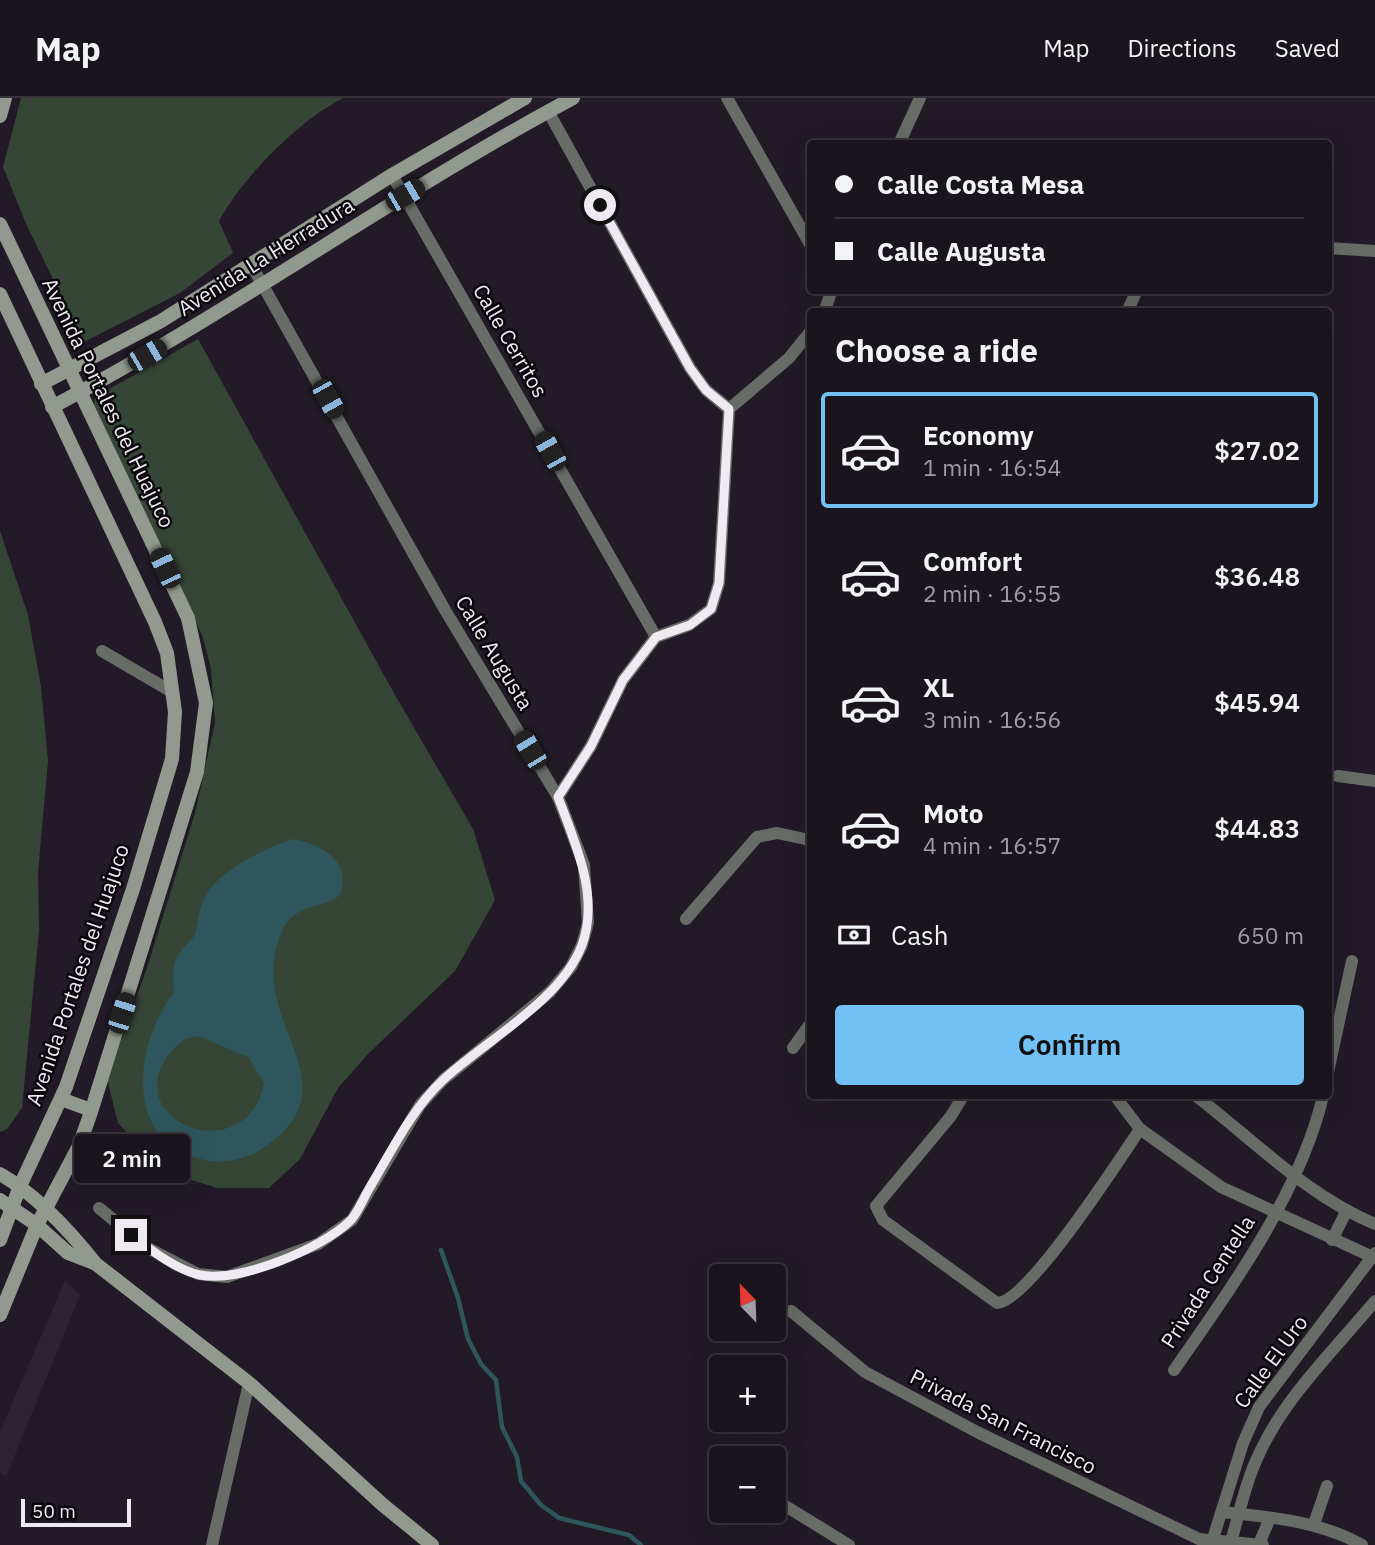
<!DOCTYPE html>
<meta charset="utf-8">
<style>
:root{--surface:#1a141d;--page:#231d26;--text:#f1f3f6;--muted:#9f9ea4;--line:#38333b;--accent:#72c1f5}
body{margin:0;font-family:"IBM Plex Sans",sans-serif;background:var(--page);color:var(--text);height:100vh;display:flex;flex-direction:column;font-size:26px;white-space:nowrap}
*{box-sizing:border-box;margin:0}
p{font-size:23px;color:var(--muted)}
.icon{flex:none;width:38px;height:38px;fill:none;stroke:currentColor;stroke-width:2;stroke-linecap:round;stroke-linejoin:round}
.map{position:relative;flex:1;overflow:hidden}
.side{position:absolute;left:807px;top:210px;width:525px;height:791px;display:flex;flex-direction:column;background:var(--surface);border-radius:7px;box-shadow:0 7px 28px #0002,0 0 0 2px var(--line)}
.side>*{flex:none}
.hud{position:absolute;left:807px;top:42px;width:525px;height:154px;border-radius:7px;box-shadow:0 7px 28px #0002,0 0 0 2px var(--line);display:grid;align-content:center;height:154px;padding:0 28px;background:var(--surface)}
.needle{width:46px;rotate:337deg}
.controls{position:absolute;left:709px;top:1166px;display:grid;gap:14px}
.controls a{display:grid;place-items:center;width:77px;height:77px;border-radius:7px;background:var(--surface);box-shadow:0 7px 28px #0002,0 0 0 2px var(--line);font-size:35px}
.scale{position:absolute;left:21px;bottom:18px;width:110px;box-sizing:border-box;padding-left:7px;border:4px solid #efeaf2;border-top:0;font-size:19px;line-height:24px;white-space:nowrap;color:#efeaf2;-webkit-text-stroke:5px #0a070c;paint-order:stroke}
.end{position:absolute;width:32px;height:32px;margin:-16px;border:9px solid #efeaf2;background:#111;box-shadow:0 0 0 4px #111}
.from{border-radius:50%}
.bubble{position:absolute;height:49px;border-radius:7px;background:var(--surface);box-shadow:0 7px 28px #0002,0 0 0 2px var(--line);font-size:23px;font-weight:600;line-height:49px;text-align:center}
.car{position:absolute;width:21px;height:42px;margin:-21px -10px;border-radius:9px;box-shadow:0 0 5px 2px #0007;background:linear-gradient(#222 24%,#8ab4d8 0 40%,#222 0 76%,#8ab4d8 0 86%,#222 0)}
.hud b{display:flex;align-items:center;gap:24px;height:66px;font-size:26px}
.hud b+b{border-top:2px solid var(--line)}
.hud i{width:18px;height:18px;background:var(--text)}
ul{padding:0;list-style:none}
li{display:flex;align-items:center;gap:21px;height:116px;margin:0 14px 10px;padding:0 14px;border:4px solid transparent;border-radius:7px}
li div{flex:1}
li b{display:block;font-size:26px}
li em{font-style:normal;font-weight:600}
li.selected{border-color:var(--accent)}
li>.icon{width:63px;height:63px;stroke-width:1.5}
h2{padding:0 28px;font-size:32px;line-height:84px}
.pay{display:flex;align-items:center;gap:18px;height:77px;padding:0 28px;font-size:26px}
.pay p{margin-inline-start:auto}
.button{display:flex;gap:14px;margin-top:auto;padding:14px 28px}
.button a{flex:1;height:80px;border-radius:7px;background:var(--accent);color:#111;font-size:28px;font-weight:600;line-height:80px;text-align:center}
header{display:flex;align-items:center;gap:42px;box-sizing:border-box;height:98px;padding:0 35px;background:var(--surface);border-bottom:2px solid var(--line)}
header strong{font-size:33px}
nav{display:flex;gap:38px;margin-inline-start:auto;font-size:24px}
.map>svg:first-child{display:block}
.built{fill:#2d2334}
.green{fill:#364636}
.water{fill:#2e565c;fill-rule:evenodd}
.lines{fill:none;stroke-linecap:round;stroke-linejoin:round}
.stream{stroke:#2e565c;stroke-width:4.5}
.street{stroke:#686c66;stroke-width:12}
.secondary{stroke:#92998f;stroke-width:14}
.route{stroke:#efeaf2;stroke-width:9}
.labels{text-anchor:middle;stroke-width:5;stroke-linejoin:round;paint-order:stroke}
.street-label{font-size:21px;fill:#efeaf2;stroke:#0a070c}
</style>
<header>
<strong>Map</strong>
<nav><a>Map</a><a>Directions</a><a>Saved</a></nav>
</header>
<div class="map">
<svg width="1375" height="1447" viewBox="0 0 1375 1447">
<rect width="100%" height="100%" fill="#221b27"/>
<polygon class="built" points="65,1183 80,1197 6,1379 0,1374 0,1333"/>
<g class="green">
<path d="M21 0H343C298 23 243 79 219 123L233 155 180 195 84 244 27 128 3 69Z"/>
<polygon points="198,241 395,597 473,731 495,802 455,873 368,956 338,990 300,1061 269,1090 217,1090 182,1079 147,1056 118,1025 107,981 147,870 195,715 215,625 211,570 202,537 94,307 95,299"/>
<polygon points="0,433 28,517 41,589 48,663 38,774 39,832 22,1010 7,1031 0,1034"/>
</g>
<path class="water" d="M293 741C322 747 352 762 340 797 326 809 305 805 289 822 282 830 279 841 276 851 256 931 356 991 260 1052 240 1064 216 1067 194 1059 186 1057 176 1055 169 1050 162 1046 157 1036 154 1029 131 987 147 930 174 894 172 879 172 866 181 853 185 847 192 843 195 836 199 822 199 808 207 795 223 771 267 749 293 741ZM199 938 248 959 264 985C248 1070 125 1028 165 962 173 949 184 939 199 938Z"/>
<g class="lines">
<polyline class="stream" points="441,1152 458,1200 468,1241 481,1266 496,1282 502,1329 517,1359 521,1383 541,1407 559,1420 629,1437 641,1447"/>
<g class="street">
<polyline points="727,0 810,146"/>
<polyline points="548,13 690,270 706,292 729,311"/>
<polyline points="899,46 920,0"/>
<polyline points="392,77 656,539"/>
<polyline points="1328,150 1375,153"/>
<polyline points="824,214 832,192"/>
<polyline points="1127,214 1137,192"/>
<polyline points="102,553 172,594"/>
<polyline points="1338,678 1375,683"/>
<polyline points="558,699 591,648 623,582 656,539 689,527 711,511 719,485 729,311 789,260 810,234"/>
<polyline points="686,821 757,739 777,735 810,742"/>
<polyline points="793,950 810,926"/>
<polyline points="1328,974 1352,863"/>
<path d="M963 998 951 1018 876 1108 883 1122 997 1205C1029 1203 1119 1062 1140 1031"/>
<polyline points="1115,998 1140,1031 1221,1089 1375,1160"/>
<path d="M1196 998C1255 1043 1306 1097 1375 1126"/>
<polyline points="99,1110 148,1150 198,1176 227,1179 318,1146 352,1122 420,1007 443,982 550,894 571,869 582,847 588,825 584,767 558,699 445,512 252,168"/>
<polyline points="1332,1142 1346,1114"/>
<polyline points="791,1213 865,1274 979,1335 1199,1441 1263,1447"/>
<path d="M1174 1272C1230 1193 1301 1093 1323 998"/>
<polyline points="774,1401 849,1447"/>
<path d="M1222 1414C1271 1419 1320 1423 1362 1447"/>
<polyline points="1314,1426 1327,1388"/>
<polyline points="1259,1446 1270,1420"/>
<polyline points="212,1447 249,1285"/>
<polyline points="1211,1447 1243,1345 1259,1309 1375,1155"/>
<path d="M1230 1447C1239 1417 1246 1382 1260 1354 1286 1298 1336 1250 1375 1203"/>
</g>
<g class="secondary">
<polyline points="0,18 5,0"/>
<polyline points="0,126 188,520 206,605 197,674 91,1014 79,1048 37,1127 0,1217"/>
<polyline points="0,196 155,524 167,555 175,614 172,661 133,791 66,989 20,1088 0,1142"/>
<polyline points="41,286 161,223 392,77 525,0"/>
<path d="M52 309C231 215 395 95 573 0"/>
<polyline points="61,1001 91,1012"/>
<path d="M0 1076C37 1097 69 1132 96 1166L249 1285 383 1407 432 1447"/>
<polyline points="0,1102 37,1127 68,1155 94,1165"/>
</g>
</g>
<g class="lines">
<path class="route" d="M131 1137C150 1151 176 1172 200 1177 239 1185 321 1151 350 1123 358 1115 363 1101 369 1091 391 1054 411 1012 443 982 486 942 561 903 582 847 600 798 575 745 558 699L591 648 623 582 656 539 690 527 711 511 719 485 729 311 706 292 690 270 600 107"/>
</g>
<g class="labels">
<g class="street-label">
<text transform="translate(266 159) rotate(-32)" y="7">Avenida La Herradura</text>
<text transform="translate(510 243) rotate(60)" y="7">Calle Cerritos</text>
<text transform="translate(108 305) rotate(64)" y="7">Avenida Portales del Huajuco</text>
<text transform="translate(494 555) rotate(59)" y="7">Calle Augusta</text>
<text transform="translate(78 877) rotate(-71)" y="7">Avenida Portales del Huajuco</text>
<text transform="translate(1208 1184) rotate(-57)" y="7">Privada Centella</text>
<text transform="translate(1271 1264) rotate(-54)" y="7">Calle El Uro</text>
<text transform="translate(1003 1324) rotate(27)" y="7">Privada San Francisco</text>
</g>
</g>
</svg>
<div class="controls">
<a><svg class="needle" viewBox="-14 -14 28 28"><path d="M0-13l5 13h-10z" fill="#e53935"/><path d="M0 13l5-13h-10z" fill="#9f9ea4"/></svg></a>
<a>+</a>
<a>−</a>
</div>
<div class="scale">50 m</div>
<i class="end from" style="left:600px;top:107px"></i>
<i class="end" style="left:131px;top:1137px"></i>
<div class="bubble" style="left:74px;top:1036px;width:116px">2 min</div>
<i class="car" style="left:405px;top:97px;rotate:60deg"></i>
<i class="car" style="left:147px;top:257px;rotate:60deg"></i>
<i class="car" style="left:328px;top:301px;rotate:151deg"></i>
<i class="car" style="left:550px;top:353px;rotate:331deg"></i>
<i class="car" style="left:165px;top:470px;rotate:335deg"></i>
<i class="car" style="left:530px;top:652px;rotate:329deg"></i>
<i class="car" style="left:122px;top:915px;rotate:18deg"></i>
<div class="hud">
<b><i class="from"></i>Calle Costa Mesa</b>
<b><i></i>Calle Augusta</b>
</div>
<section class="side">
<h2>Choose a ride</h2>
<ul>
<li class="selected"><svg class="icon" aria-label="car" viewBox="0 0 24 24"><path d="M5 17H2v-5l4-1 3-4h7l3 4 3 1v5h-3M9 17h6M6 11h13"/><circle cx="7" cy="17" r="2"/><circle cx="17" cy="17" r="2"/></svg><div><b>Economy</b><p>1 min · 16:54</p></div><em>$27.02</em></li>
<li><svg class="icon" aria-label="car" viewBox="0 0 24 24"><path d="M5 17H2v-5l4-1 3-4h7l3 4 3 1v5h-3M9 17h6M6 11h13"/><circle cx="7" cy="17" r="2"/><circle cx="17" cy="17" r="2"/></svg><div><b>Comfort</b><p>2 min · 16:55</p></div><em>$36.48</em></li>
<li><svg class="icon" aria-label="car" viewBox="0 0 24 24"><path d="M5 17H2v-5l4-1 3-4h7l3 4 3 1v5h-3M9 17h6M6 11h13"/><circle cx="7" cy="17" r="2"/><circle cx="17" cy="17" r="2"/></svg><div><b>XL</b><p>3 min · 16:56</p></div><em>$45.94</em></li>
<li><svg class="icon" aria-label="car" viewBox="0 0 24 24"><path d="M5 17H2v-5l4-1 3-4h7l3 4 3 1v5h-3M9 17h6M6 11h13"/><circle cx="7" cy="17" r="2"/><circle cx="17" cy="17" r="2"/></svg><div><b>Moto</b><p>4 min · 16:57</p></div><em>$44.83</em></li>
</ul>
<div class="pay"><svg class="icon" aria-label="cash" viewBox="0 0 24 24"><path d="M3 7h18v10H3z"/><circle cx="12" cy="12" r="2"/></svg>Cash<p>650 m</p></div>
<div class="button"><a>Confirm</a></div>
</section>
</div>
